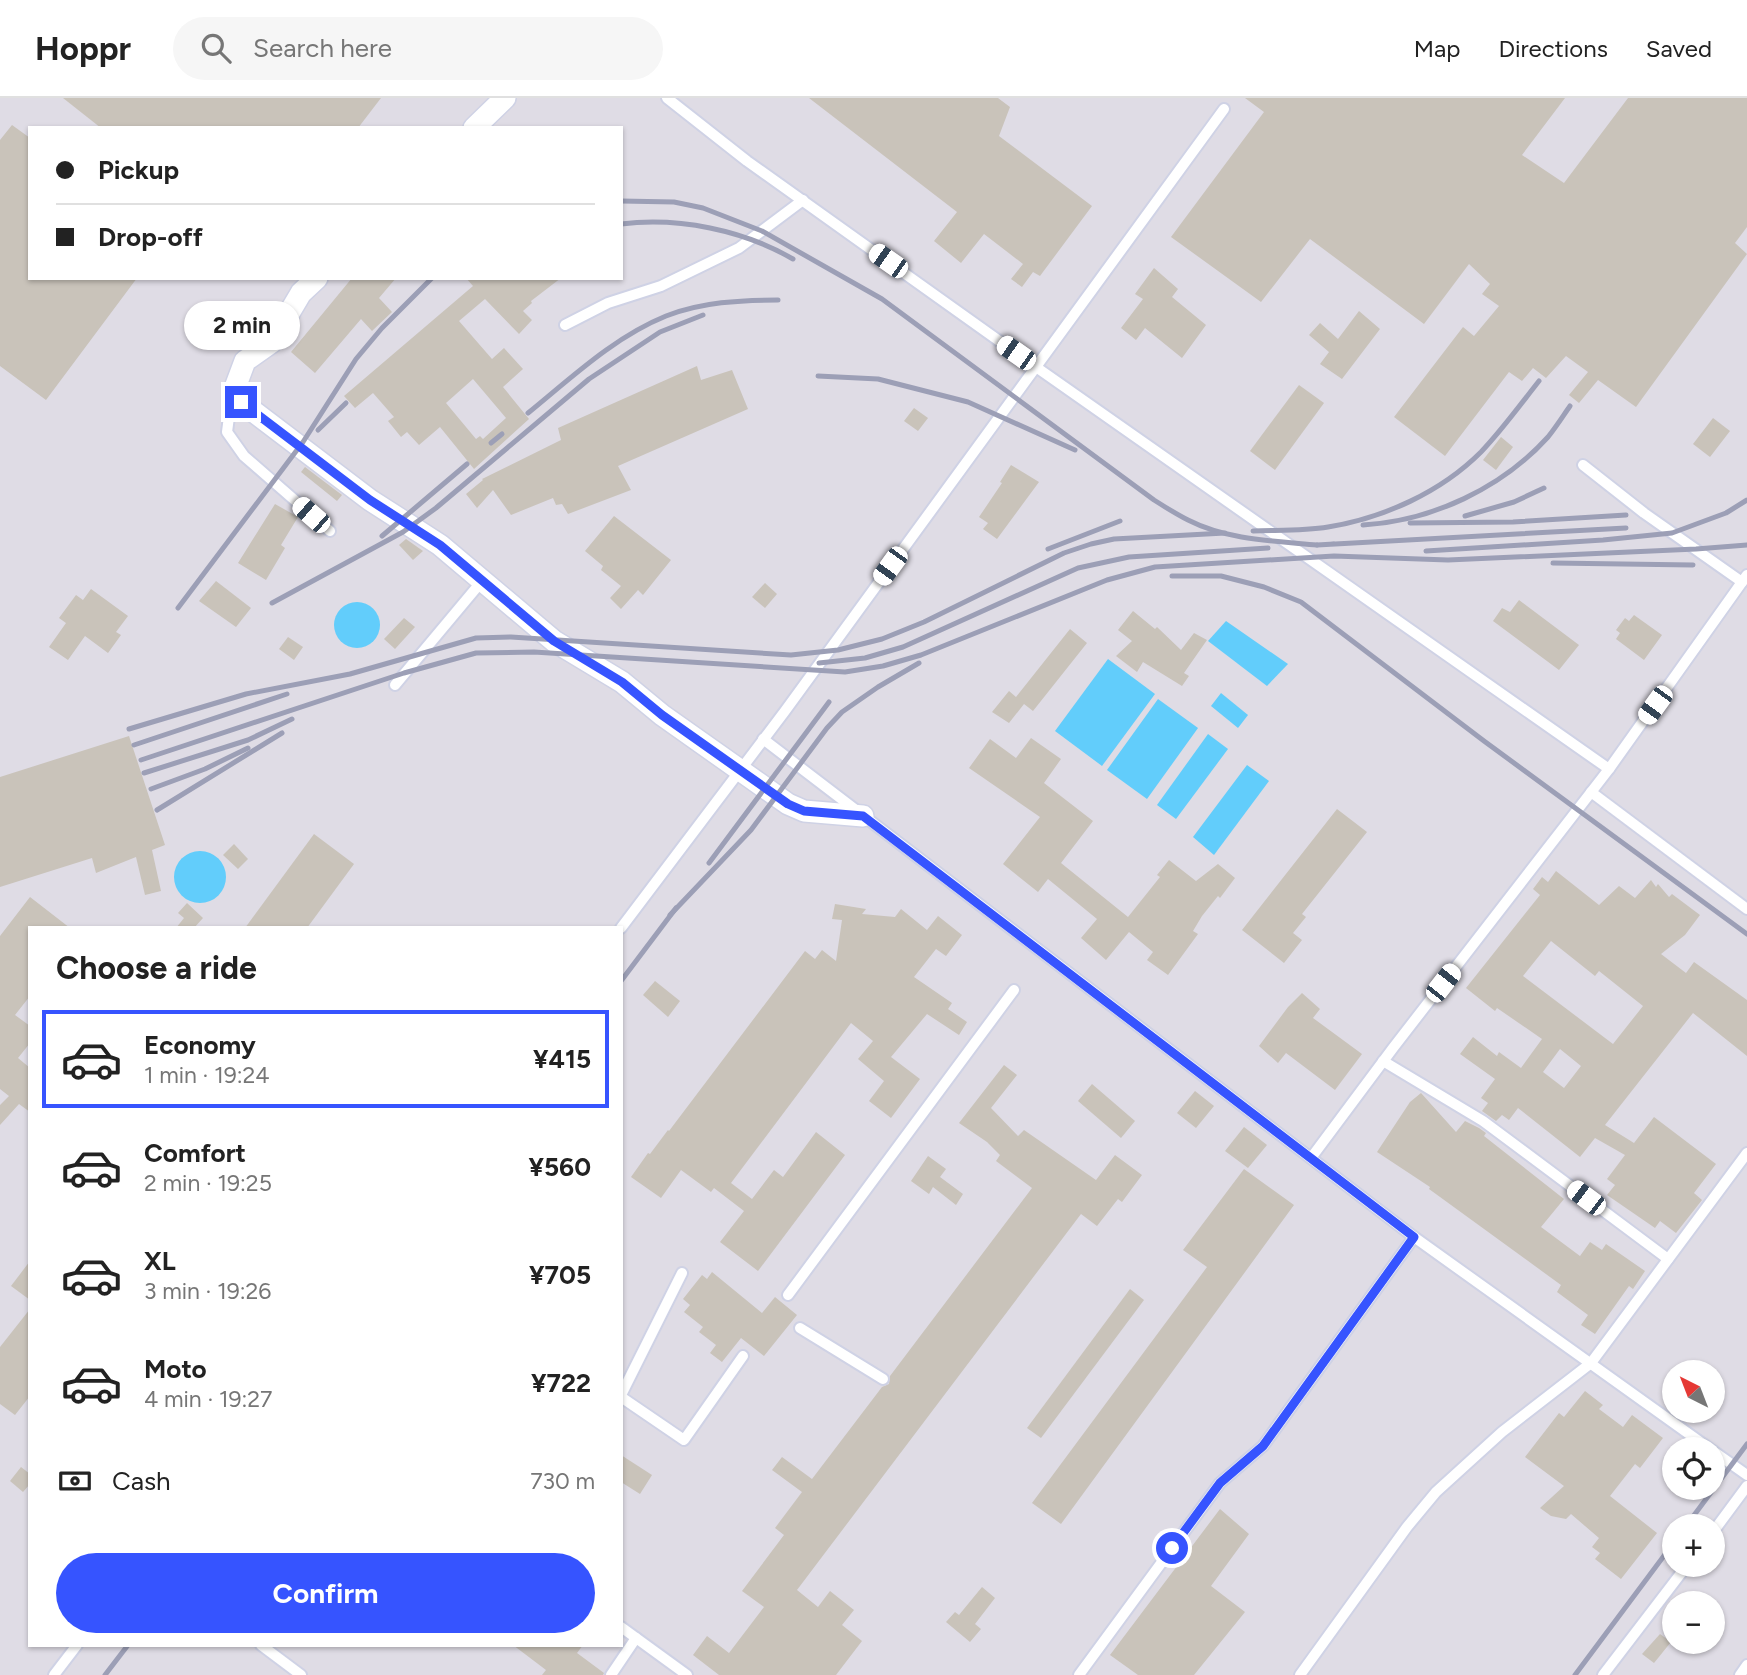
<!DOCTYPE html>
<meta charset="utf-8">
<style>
:root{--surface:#fff;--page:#f6f6f6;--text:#222;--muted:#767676;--line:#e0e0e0;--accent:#3654ff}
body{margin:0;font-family:Figtree,sans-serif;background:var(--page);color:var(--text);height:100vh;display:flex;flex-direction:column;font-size:26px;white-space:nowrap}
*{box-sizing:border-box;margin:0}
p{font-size:23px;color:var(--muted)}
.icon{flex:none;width:38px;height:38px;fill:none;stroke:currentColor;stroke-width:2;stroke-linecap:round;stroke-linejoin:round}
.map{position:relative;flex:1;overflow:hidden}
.panel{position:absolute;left:28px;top:828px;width:595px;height:721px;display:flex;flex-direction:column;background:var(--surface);border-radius:0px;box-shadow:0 2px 5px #0004}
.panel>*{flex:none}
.guide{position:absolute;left:28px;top:28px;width:595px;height:154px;border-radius:0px;box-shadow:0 2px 5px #0004;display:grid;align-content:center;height:154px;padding:0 28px;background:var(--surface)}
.needle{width:46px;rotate:318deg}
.fabs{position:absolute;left:1662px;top:1262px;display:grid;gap:14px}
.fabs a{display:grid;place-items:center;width:63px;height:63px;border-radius:50%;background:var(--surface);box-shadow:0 2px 5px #0004;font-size:35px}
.end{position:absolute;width:32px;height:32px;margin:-16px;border:9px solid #3654ff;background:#fff;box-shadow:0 0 0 4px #fff}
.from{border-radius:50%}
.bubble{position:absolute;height:49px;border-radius:24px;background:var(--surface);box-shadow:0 2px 5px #0004;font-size:23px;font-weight:700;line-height:49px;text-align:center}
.car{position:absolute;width:21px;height:42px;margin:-21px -10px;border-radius:9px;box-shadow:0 0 5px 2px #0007;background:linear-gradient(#fff 24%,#345 0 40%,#fff 0 76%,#345 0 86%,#fff 0)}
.guide b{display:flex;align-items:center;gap:24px;height:66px;font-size:26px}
.guide b+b{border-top:2px solid var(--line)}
.guide i{width:18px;height:18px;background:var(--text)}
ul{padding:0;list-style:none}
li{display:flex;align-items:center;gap:21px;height:98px;margin:0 14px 10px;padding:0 14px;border:4px solid transparent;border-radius:0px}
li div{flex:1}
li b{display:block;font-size:26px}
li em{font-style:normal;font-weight:700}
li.selected{border-color:var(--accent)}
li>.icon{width:63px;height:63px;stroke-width:1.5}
h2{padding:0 28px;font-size:32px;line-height:84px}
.pay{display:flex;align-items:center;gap:18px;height:77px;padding:0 28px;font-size:26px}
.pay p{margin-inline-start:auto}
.primary-button{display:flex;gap:14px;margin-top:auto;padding:14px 28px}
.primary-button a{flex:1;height:80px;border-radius:42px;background:var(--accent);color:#fff;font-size:28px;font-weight:700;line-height:80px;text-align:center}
header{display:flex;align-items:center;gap:42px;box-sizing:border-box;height:98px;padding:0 35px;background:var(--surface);border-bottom:2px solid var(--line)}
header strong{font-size:33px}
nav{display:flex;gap:38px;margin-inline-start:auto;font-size:24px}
.search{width:490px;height:63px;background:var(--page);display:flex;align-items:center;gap:18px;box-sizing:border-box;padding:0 24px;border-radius:38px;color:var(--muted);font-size:26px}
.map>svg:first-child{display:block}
.industrial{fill:#dfdce5;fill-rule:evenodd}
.water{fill:#62cdfb}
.building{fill:#c9c3ba;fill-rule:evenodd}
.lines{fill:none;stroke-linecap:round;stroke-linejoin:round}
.lane-casing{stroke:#cfd2e5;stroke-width:14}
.street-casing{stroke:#cfd2e5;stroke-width:24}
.lane{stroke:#fff;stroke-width:10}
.street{stroke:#fff;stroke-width:21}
.rail{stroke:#9c9fb6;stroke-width:5}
.route{stroke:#3654ff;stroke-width:9}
</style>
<header>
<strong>Hoppr</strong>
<div class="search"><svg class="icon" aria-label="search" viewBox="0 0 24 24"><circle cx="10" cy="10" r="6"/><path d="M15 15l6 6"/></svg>Search here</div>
<nav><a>Map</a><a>Directions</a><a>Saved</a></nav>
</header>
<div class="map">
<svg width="1747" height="1577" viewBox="0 0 1747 1577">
<rect width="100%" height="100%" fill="#eee6da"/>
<path class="industrial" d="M0 0H1747V1577H0ZM30 30H621V180H30ZM30 830H621V1547H30ZM1675 1274H1713V1312H1675ZM1675 1351H1713V1390H1675ZM1675 1428H1713V1466H1675ZM1675 1505H1713V1544H1675Z"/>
<g class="water">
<circle cx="357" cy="527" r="23"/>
<polygon points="1226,523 1288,566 1267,588 1208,543"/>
<polygon points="1108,561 1155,596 1102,668 1055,633"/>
<polygon points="1221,595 1248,617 1238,630 1211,608"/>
<polygon points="1158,601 1198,630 1147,701 1107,672"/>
<polygon points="1208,636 1228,651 1176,721 1157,707"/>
<polygon points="1247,667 1269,683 1214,757 1193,739"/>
<circle cx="200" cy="779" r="26"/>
</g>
<g class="building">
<polygon points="63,0 381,0 358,30 101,30"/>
<polygon points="809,0 998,0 1010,9 999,38 1092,108 1040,178 1033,174 1022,189 1011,181 1023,166 984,136 961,165 934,143 957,114"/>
<polygon points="1245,0 1565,0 1522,57 1564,85 1628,0 1747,0 1747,129 1735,145 1747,156 1636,309 1598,282 1579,305 1569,297 1588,274 1566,258 1546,280 1533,270 1522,283 1509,274 1445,358 1394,319 1463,229 1474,238 1499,208 1482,196 1490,186 1469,166 1424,226 1310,141 1261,204 1171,139 1264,14"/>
<polygon points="12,27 30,40 30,180 137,180 46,302 0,268 0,42"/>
<polygon points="1154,170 1178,191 1172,199 1206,227 1182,260 1145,230 1136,242 1121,230 1143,201 1135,196"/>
<polygon points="352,180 396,180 379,200 392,214 372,233 361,221 315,275 291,254"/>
<path d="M466 180H561L531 203 532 205 523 213 532 222 519 236 485 201 459 223 492 261 504 250 523 271 503 289 529 321 474 371 440 329 419 347 407 334 401 339 388 323 394 319 373 295 355 310 344 298 473 188ZM473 281 506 320 483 341 480 338 476 341 446 305Z"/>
<polygon points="1359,213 1380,231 1342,281 1320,266 1329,254 1309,237 1320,225 1338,241"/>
<polygon points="697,268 701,282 732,272 748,311 618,368 631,392 568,416 562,406 556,407 553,400 511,417 493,392 477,410 466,396 483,382 482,381 561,342 558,330"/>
<polygon points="1299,287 1324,305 1275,372 1250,353"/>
<polygon points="914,310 928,320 918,333 904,323"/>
<polygon points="1713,320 1730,333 1710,359 1693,346"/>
<polygon points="1501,339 1513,349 1496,372 1483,362"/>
<polygon points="1011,367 1039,384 997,441 983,431 988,425 979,419 1002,385 1000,384"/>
<polygon points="305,369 342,397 337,403 301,374"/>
<polygon points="275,406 298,419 281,447 285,450 266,482 238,465"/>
<polygon points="614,418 671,462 643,497 638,492 621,511 610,500 621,488 601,472 603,468 585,453"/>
<polygon points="406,441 423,453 413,462 399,447"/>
<polygon points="216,483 251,510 236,529 199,503"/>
<polygon points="765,485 777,496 765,510 752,499"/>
<polygon points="91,491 128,518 116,534 121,537 108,555 85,538 68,562 49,549 66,525 59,520 76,497 83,502"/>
<polygon points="1519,502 1579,547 1559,572 1493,523 1502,510 1510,514"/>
<polygon points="1133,513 1155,531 1157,529 1181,552 1194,535 1207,542 1184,575 1189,578 1182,588 1143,564 1137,574 1116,558 1132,543 1118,532"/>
<polygon points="1634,517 1662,537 1644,562 1616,541 1620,535 1616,532 1625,520 1629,523"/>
<polygon points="404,520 415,529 395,551 384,541"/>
<polygon points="1070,531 1087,545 1033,613 1024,606 1009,625 992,614 1009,593 1016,599"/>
<polygon points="288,539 303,549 294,562 279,551"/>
<polygon points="129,638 165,747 152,752 161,793 145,797 136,759 96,775 92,760 0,789 0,679"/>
<polygon points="1031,640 1061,661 1044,685 1093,723 1061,765 1128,819 1160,779 1157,777 1169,762 1196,783 1218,766 1235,780 1220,800 1218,798 1202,818 1193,833 1198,836 1168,877 1147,862 1153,854 1129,834 1106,862 1081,840 1097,821 1048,781 1038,794 1003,766 1040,719 969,670 990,641 1016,660"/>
<polygon points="1337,711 1367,734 1302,816 1306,819 1293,835 1302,842 1284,865 1242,832"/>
<polygon points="314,736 354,766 307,830 245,830"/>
<polygon points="234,746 248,761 238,771 223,757"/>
<path d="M1556 773 1599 807 1619 788 1635 800 1651 782 1656 789 1658 786 1669 799 1672 796 1700 817 1685 837 1661 856 1686 875 1694 864 1747 902V958L1693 915 1605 1027 1634 1045 1654 1019 1716 1066 1694 1095 1702 1102 1676 1135 1660 1123 1655 1130 1607 1097 1615 1087 1607 1081 1625 1057 1595 1040 1580 1059 1518 1010 1509 1022 1502 1017 1496 1023 1482 1013 1488 1005 1481 1000 1495 981 1460 956 1473 939 1497 958 1499 954 1521 970 1542 941 1497 910 1495 913 1466 890 1540 797 1533 791 1542 779 1548 784ZM1551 843 1595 878 1599 873 1643 908 1613 946 1523 878ZM1560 951 1581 968 1564 990 1543 974Z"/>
<polygon points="30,799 70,830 30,830 30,898 15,917 30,928 30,945 18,960 30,970 30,1014 19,1006 0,1027 0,1007 9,998 0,991 0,838"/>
<polygon points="187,805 203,820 194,830 176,830 184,820 178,815"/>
<polygon points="835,806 866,811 862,816 895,819 901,811 927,832 938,818 962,837 946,858 936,851 914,879 952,905 948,911 967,924 959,937 927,916 891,959 920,981 891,1020 869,1003 884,983 858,961 873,943 851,925 731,1085 752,1101 774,1072 783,1079 816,1034 845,1057 758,1173 720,1144 744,1113 714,1090 711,1094 681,1072 661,1100 631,1079 648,1055 650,1056 668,1032 669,1033 805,853 815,861 822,852 836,863 842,822 832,821"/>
<polygon points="655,883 680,903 668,919 643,897"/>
<polygon points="1302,895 1320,911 1313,920 1362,956 1335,992 1286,955 1278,965 1259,948 1288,909"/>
<polygon points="1004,967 1017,977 991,1010 1018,1038 1024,1032 1096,1082 1115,1057 1142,1077 1122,1104 1118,1101 1097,1128 1081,1116 797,1492 818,1509 830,1493 854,1512 842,1527 862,1543 836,1577 719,1577 693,1557 707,1538 729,1555 764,1509 742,1493 784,1437 775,1430 802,1394 772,1372 782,1359 812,1381 882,1289 889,1286 890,1278 1032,1090 996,1063 1000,1057 987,1044 959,1025"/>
<polygon points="1092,986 1135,1023 1121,1040 1078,1003"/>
<polygon points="1195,993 1214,1008 1196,1030 1177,1015"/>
<polygon points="1421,995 1456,1034 1465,1023 1479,1030 1486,1035 1484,1038 1564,1101 1541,1129 1580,1158 1590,1144 1602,1152 1606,1146 1645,1173 1633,1191 1629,1188 1595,1236 1581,1227 1588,1217 1557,1194 1561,1187 1429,1091 1430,1089 1377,1054 1410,1004"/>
<polygon points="1244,1029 1267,1047 1248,1070 1225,1053"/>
<polygon points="928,1058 946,1071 940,1079 963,1096 956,1107 933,1089 929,1096 911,1083"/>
<polygon points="1244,1071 1294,1107 1061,1426 1032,1405 1207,1169 1183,1152"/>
<polygon points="30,1163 30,1202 11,1188"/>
<polygon points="712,1174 762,1215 775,1199 797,1217 764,1258 741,1240 722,1264 710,1255 716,1247 699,1234 703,1229 684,1214 690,1207 683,1201 702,1177 707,1181"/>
<polygon points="1130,1191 1144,1202 1041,1340 1027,1330"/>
<polygon points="30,1211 30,1298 15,1317 0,1306 0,1249"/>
<polygon points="1585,1293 1603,1307 1599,1311 1623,1329 1632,1317 1663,1340 1640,1370 1635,1366 1610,1398 1657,1435 1621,1481 1595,1461 1600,1455 1592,1449 1599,1440 1571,1416 1566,1421 1551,1418 1540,1410 1564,1388 1525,1359 1559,1315 1564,1319"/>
<polygon points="621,1357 652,1377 640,1396 621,1384"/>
<polygon points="21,1369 30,1376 30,1386 23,1394 10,1383"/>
<polygon points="1220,1411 1249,1436 1211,1488 1245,1514 1194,1577 1138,1577 1110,1557"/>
<polygon points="982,1489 995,1500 975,1526 981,1531 970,1544 946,1524 955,1514 959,1517"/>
<polygon points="1660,1536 1671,1544 1654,1565 1642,1556"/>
<polygon points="513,1547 583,1547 577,1555 604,1575 603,1577 542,1577 546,1572"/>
</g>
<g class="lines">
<g class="lane-casing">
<g id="lane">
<polyline points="667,0 747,63 1016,255 1609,671"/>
<polyline points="565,227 608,205 661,188 739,150 803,102"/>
<polyline points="232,296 227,334 244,358 330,433"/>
<polyline points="1583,367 1644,415 1742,484"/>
<polyline points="395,587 482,483"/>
<polyline points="763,641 1414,1139 1710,1351"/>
<polyline points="1591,694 1747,811"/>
<polyline points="621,830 785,613 1224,11"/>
<polyline points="1383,963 1483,1023 1668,1161"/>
<polyline points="1311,1060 1393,950 1609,671 1747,477"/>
<polyline points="788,1197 1014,892"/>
<polyline points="800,1230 883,1281"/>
<polyline points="621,1297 682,1175"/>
<polyline points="621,1299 684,1342 743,1258"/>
<polyline points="1713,1353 1747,1377"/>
<polyline points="1713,1434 1747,1388"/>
<polyline points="621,1529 687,1577"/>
<polyline points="261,1547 301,1577"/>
<polyline points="54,1577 77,1547"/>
<polyline points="611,1577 636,1540"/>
<polyline points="1079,1577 1220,1385 1263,1348 1414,1139"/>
<polyline points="1300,1577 1407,1429 1436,1394 1502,1334 1591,1265 1747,1055"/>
<polyline points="1603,1577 1688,1466"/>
<polyline points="1740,1577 1747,1567"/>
</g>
</g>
<g class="street-casing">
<g id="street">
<polyline points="474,30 505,0"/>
<polyline points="317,180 301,195 272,244 245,263 233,295 241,304 370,402 440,447 554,543 622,584 662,617 788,706 804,713 863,718"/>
</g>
</g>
<use href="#lane" class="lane"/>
<use href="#street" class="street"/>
<g class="rail">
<path d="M621 103 674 104 703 110 762 133 882 201 1154 402C1165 409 1176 416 1188 422 1227 442 1273 443 1317 447"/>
<path d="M621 126C679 119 743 132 793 161"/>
<polyline points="818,278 878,281 968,304 1075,352"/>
<path d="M528 315C571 280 614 239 666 218 701 204 741 202 778 202"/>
<polyline points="318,332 346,305"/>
<polyline points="491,345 502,336"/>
<polyline points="1465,418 1514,404 1544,390"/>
<polyline points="1410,425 1513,424 1626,417"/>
<path d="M1363 427C1432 423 1502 390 1548 339 1556 329 1563 318 1570 308"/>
<path d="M1253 433C1278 432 1304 433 1328 429 1384 420 1441 394 1481 354 1502 332 1520 307 1539 283"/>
<polyline points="382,438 467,366"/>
<polyline points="1334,446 1317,447 1626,430"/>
<polyline points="1048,451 1120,423"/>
<polyline points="1426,453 1603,442 1672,435 1726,415 1747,402"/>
<polyline points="1553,465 1693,467"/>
<polyline points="1172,478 1221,478 1264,489 1301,504 1484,643 1747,836"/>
<polyline points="272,505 403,434 436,410 589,281 660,234 703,217"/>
<polyline points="178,510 303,344 356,261 382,230 432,180"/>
<polyline points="819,565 865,560 903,549 1078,470 1129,459 1268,450"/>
<polyline points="129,631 246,596 350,576 476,540 511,539 791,557 838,552 882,541 924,524 1064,455 1091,446 1114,441 1225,435"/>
<polyline points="134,647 287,596"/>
<polyline points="141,662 404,575 476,555 534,554 845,574 883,568 921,557 1107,482 1155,469 1334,458 1448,462 1696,451 1747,447"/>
<polyline points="144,675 248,642 292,621"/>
<polyline points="151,691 205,671 248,650"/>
<polyline points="157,712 282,635"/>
<polyline points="709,765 829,604"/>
<polyline points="670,817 751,732 827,630 842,614 878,589 919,565"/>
<polyline points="621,883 676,810"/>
<polyline points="1686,1428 1747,1346"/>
<polyline points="105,1577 128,1547"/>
<polyline points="1575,1577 1675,1443"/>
</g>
</g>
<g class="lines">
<polyline class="route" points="241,304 370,402 440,447 554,543 622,584 662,617 788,706 804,713 863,718 1414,1139 1263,1348 1220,1385 1172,1450"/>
</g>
</svg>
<div class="fabs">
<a><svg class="needle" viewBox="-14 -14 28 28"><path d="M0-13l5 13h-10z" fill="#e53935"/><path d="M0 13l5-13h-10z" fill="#767676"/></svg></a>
<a><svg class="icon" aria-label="locate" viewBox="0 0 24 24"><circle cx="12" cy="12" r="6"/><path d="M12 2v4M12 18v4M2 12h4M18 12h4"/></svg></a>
<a>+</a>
<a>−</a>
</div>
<i class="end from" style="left:1172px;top:1450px"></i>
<i class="end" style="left:241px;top:304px"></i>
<div class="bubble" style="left:184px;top:203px;width:116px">2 min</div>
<i class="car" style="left:888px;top:163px;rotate:305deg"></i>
<i class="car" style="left:1016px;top:255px;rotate:305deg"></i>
<i class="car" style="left:311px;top:417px;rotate:311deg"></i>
<i class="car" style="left:890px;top:468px;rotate:216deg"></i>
<i class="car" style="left:1655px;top:607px;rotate:216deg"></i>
<i class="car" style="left:1443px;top:885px;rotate:38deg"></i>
<i class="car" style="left:1586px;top:1100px;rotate:307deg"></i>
<div class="guide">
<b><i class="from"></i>Pickup</b>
<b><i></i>Drop-off</b>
</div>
<section class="panel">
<h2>Choose a ride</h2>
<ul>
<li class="selected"><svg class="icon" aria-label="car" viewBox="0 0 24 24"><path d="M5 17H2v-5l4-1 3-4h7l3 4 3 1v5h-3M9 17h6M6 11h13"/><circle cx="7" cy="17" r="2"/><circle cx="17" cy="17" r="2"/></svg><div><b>Economy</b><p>1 min · 19:24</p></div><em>¥415</em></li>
<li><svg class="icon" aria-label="car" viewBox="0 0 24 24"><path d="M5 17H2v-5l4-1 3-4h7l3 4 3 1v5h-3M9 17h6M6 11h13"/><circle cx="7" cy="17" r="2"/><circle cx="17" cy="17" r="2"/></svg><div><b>Comfort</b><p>2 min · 19:25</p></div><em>¥560</em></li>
<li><svg class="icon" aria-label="car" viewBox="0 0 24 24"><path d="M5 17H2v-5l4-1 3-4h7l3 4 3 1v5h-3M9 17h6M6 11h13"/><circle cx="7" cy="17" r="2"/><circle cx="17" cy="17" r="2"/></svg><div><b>XL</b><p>3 min · 19:26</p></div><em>¥705</em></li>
<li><svg class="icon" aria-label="car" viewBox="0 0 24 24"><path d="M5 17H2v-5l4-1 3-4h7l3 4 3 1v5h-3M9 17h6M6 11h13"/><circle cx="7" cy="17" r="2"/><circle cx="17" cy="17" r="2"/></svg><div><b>Moto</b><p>4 min · 19:27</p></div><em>¥722</em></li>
</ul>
<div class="pay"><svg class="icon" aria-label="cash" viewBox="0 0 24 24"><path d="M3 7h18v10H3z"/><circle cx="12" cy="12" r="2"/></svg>Cash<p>730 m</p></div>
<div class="primary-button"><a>Confirm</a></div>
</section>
</div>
